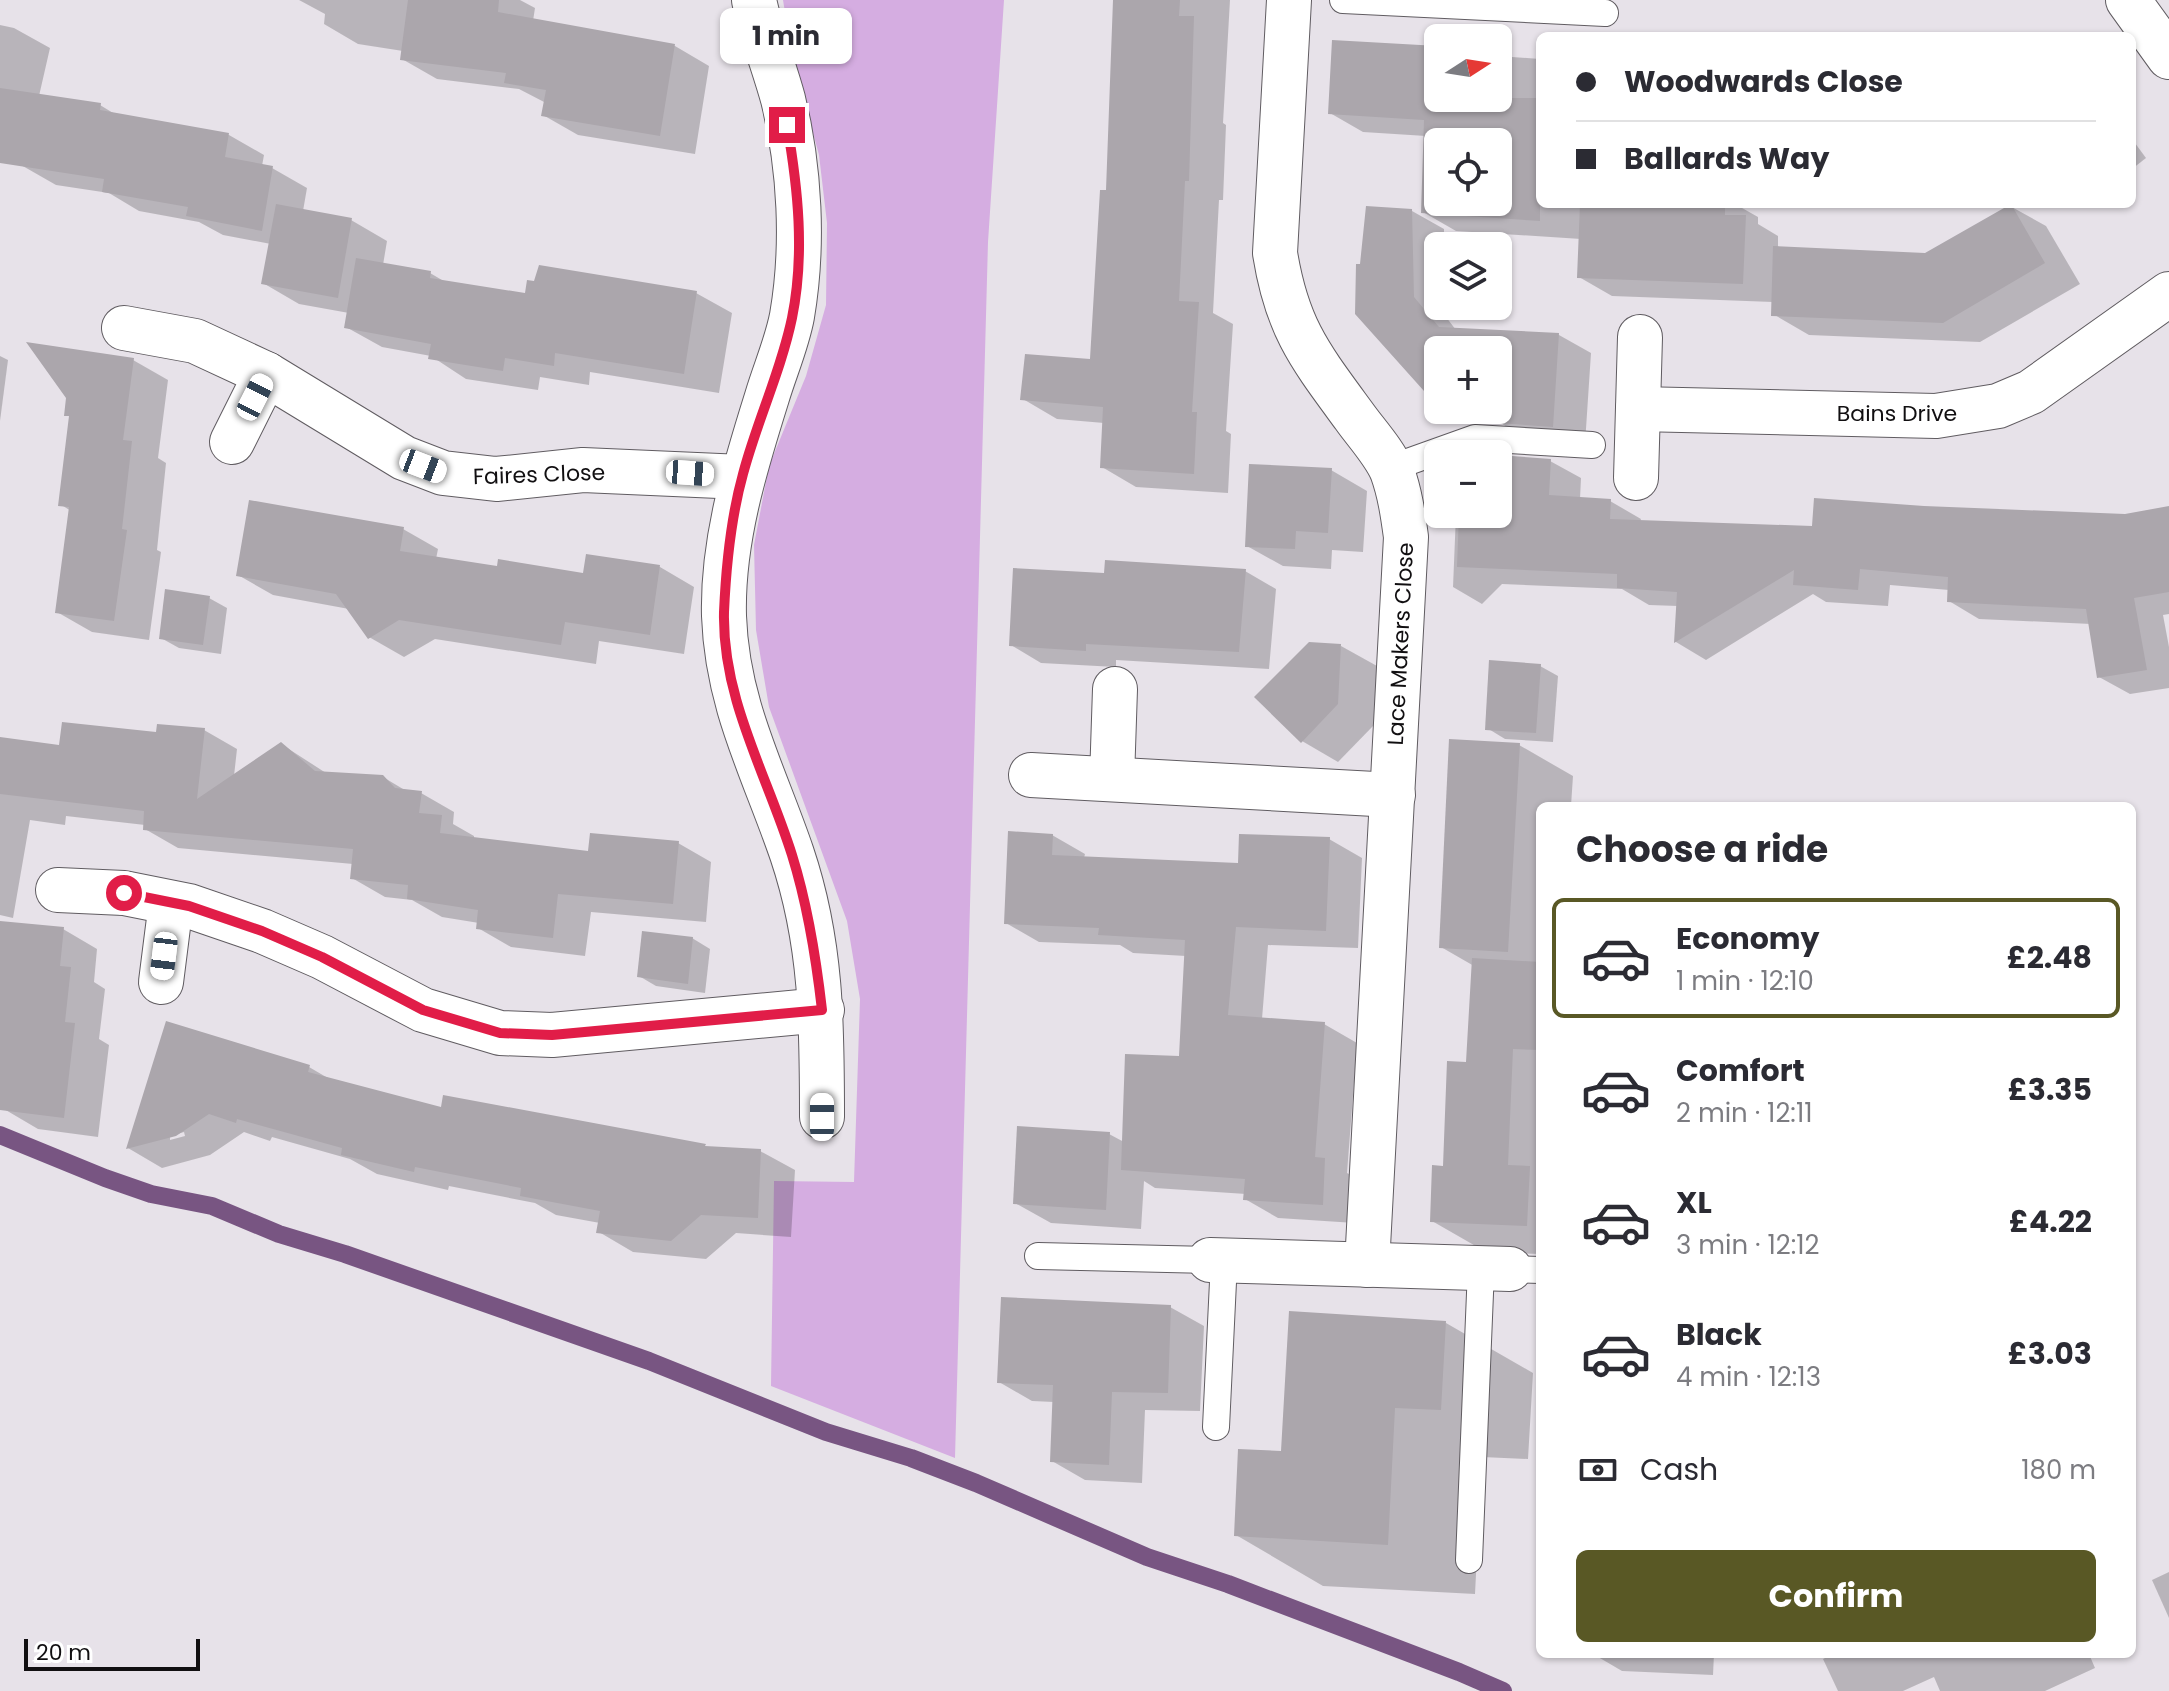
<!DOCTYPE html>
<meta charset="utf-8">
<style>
:root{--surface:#fff;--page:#f2f2f3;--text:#2b2b33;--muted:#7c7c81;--line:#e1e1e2;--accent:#595825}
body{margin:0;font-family:Poppins,sans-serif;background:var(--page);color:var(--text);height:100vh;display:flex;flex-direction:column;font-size:30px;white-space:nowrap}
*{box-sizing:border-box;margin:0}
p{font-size:26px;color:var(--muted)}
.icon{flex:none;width:44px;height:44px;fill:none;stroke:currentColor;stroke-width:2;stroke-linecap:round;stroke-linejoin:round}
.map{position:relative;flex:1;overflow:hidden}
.sheet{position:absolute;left:1536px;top:802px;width:600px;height:856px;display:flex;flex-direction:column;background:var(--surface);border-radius:12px;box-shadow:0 2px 6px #0004}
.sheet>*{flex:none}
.banner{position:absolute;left:1536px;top:32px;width:600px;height:176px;border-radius:12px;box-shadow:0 2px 6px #0004;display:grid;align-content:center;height:176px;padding:0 40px;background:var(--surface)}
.needle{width:52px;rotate:78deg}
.controls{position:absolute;left:1424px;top:24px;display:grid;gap:16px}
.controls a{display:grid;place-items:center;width:88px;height:88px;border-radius:12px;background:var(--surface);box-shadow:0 2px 6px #0004;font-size:40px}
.scale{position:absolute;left:24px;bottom:20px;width:176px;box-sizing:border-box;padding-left:8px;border:4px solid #110f11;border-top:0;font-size:22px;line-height:28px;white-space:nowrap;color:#110f11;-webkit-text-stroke:6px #fff;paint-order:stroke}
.end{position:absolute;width:36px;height:36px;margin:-18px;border:10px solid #e11d48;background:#fff;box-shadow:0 0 0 4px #fff}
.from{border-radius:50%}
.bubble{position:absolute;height:56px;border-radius:12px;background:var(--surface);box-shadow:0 2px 6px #0004;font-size:26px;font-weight:700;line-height:56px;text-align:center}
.car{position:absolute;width:24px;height:48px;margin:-24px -12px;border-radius:10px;box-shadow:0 0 6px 2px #0007;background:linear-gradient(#fff 24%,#345 0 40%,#fff 0 76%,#345 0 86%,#fff 0)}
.banner b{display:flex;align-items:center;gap:28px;height:76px;font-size:30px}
.banner b+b{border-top:2px solid var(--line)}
.banner i{width:20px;height:20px;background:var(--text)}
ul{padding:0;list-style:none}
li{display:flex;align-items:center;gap:24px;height:120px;margin:0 16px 12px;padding:0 24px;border:4px solid transparent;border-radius:12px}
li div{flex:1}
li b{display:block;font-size:30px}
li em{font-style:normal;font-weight:700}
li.selected{border-color:var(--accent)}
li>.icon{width:72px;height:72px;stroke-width:1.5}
h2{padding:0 40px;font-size:36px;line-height:96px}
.pay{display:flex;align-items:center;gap:20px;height:88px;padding:0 40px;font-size:30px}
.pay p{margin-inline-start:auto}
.action{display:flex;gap:16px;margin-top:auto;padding:16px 40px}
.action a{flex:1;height:92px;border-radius:12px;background:var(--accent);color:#fff;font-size:32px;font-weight:700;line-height:92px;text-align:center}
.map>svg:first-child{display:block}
.green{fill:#d5ade1}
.shadow{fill:#0003;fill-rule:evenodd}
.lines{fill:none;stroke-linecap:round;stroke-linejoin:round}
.stream{stroke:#785582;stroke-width:18}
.building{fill:#aba6ac;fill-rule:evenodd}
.lane-casing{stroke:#605c61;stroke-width:28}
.street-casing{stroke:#605c61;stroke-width:46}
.secondary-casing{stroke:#605c61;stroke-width:46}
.lane{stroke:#fff;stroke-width:26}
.street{stroke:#fff;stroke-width:44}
.secondary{stroke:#fff;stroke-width:44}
.route{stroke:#e11d48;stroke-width:10}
.labels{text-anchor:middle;stroke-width:7;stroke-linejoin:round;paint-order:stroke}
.street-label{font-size:22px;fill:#110f11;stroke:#fff}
</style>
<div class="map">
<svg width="2169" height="1691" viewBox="0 0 2169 1691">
<rect width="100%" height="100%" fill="#e7e2e9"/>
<polygon class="green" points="783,0 1004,0 988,242 955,1458 771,1386 774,1181 854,1182 860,999 847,921 769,707 756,630 754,545 769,466 806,376 826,305 827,223 819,155 792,55"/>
<g class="shadow">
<polygon points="299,0 520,0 535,8 533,21 675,46 709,66 695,154 578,135 543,115 546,103 519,89 437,79 402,59 403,51 358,44 324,24 325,14"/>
<polygon points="1115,0 1230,0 1223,123 1226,125 1223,200 1219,200 1213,313 1233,324 1226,431 1231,434 1228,493 1136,487 1102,467 1104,423 1057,419 1023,399 1091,362 1108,192"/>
<polygon points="0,25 14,28 50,48 39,96 100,105 118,116 229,135 264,155 262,166 272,168 307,188 303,211 351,220 387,241 383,265 430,273 447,283 527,295 696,293 732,313 719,393 590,372 589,385 540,377 538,390 466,379 431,356 382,347 346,327 349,313 299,304 263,283 271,244 223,235 199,222 139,211 109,193 56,185 21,165 0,121"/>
<path d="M1438 48V98H1498V56L1540 59V204H1735L1758 217V224L1778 236V248L1925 255 2010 206 2046 226 2080 284 1980 342 1809 335 1773 314V302L1612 296 1579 277 1581 239 1456 231 1423 212 1426 136 1363 132 1330 113ZM1438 142H1498V202H1438Z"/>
<polygon points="2132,139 2146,158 2132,169"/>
<polygon points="1412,211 1444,229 1444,246 1438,246 1438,306 1445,306 1446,317 1456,330 1559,335 1591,353 1585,444 1530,441 1499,422 1498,350 1438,350 1438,396 1425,389 1357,313"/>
<polygon points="0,356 8,360 0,421"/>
<polygon points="133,360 168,380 158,458 166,463 157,550 161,552 149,640 92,632 57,612 71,511 60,504 71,417 66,415"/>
<polygon points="1498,457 1550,461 1581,478 1580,499 1610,501 1641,519 1640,522 1814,528 1924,508 2125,516 2169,508 2169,614 2163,615 2169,647 2169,688 2130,694 2099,677 2091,624 1979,619 1949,601 1949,590 1890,585 1888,606 1826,602 1813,594 1706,660 1676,642 1678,606 1649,605 1622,589 1502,584 1482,604 1453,587 1456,514 1498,514"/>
<polygon points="1331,470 1367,491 1363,552 1332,550 1331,569 1283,566 1247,546"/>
<polygon points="403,529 438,549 436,559 498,568 584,575 587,557 660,567 694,587 684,654 599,641 596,664 435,639 404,657 369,637 349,609 273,595 238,575"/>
<polygon points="1245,571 1276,589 1269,669 1116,660 1116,667 1041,663 1011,645 1106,575"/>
<polygon points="209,598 227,608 221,654 179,648 161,638"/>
<polygon points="1341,646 1377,666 1374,725 1338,762 1302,741"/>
<polygon points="1540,666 1558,676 1553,742 1505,739 1487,728"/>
<polygon points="204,730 237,749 234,776 281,744 326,773 383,777 408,792 421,793 454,812 453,824 474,836 474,839 590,853 678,843 711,862 706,922 591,912 585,956 511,947 478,928 479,923 442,917 412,900 385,897 352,878 353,864 178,848 145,829 145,825 66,816 65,825 30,820 13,918 0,915 0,739 61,747"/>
<polygon points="1519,745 1573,776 1571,806 1540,806 1540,1254 1486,1252 1432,1221 1468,1064 1474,966 1441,947"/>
<polygon points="1052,835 1085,854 1084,858 1240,865 1329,839 1362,858 1358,948 1268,945 1262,1019 1324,1024 1357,1043 1347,1173 1357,1178 1355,1223 1278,1218 1245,1199 1246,1194 1155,1188 1144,1181 1141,1229 1051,1223 1015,1203 1109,1134 1124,1142 1181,1058 1186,956 1133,953 1120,945 1039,942 1006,923"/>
<polygon points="0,923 63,929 97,949 94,982 105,989 99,1039 109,1045 98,1137 38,1129 4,1109 0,1089"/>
<polygon points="692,938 710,949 705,993 656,986 639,976"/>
<path d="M309 1067 333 1081 443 1109 709 1148 760 1151 795 1170 791 1237 736 1233 706 1259 633 1252 599 1232 600 1223 556 1215 535 1203 449 1186 448 1190 377 1174 350 1159 272 1137 270 1141 244 1132 210 1155 162 1168 128 1148ZM184 1132 185 1136 170 1140V1136Z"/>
<polygon points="1170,1307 1204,1326 1200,1411 1145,1410 1142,1483 1085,1480 1052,1461 1054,1402 1032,1401 999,1382"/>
<polygon points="1446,1323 1533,1373 1528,1459 1482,1457 1475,1594 1323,1586 1236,1535 1283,1453"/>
<polygon points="2169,1572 2169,1618 2152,1580"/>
<polygon points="1593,1654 1714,1654 1713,1675 1622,1671"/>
<polygon points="1833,1654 2089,1654 2095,1668 2045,1691 1940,1691 1934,1677 1903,1691 1838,1691 1823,1659"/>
</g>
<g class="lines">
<polyline class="stream" points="0,1135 105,1178 151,1194 212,1206 279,1234 345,1254 649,1361 826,1432 911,1458 976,1483 1147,1557 1228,1584 1459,1672 1503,1691"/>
</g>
<g class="building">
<polygon points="408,0 499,0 498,12 675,44 660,136 541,116 546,90 504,83 506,73 400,60"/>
<polygon points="1113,0 1180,0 1179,16 1194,16 1189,181 1185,181 1179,301 1199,302 1192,412 1197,412 1194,474 1100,468 1103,407 1020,400 1025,354 1090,359 1100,190 1106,190"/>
<path d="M1332 40 1438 46V98H1540V221L1421 213 1424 120 1328 114ZM1438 142H1498V202H1438Z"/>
<polygon points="0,88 101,103 100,110 229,133 225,157 273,166 262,231 186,216 188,207 102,192 104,179 0,163"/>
<polygon points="276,204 352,218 338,298 261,284"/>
<polygon points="1580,204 1725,204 1725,215 1746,215 1743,284 1577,278"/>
<polygon points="2011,204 2045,263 1943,323 1771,316 1773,246 1925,253"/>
<polygon points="1366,206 1412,209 1414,297 1439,327 1559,333 1553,427 1498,423 1498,350 1438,350 1438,391 1424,391 1355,314 1356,264 1360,264"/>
<polygon points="356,258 431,271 430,278 525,293 527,280 534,281 539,265 697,291 684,374 555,353 554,366 505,358 503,371 428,359 431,344 344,328"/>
<polygon points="26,342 134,358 123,440 132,441 122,529 127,530 114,621 55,613 69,507 58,506 69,416 64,416 66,398"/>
<polygon points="1498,455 1551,459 1549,495 1611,499 1610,519 1812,526 1814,498 1924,506 2125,514 2169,506 2169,592 2134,598 2147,670 2097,678 2086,609 1947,602 1948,577 1860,569 1858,590 1793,585 1794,570 1674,643 1677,592 1617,588 1617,574 1457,567 1459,514 1498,514"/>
<polygon points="1249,464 1332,468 1328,533 1296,531 1295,549 1245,547"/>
<polygon points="249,500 404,527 400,551 497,566 498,559 583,573 586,554 660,565 650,635 565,622 561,645 399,620 368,639 336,594 236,576"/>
<polygon points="1105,560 1246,569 1239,652 1086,644 1086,651 1009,646 1013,568 1104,573"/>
<polygon points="165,589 210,596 203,645 159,639"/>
<polygon points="1309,642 1341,644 1338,704 1301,743 1254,697"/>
<polygon points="1489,660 1541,664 1536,733 1485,730"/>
<polygon points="62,722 156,732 157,724 205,728 197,799 281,742 315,771 383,775 395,788 422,791 419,813 442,815 440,833 588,851 590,833 679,841 673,904 558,894 553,938 476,929 478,910 407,899 408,885 350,879 353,849 143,830 144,811 0,794 0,737 59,745"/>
<polygon points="1449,739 1520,743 1508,952 1439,948"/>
<polygon points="1008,831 1053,834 1052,855 1238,863 1239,834 1330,837 1326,931 1236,927 1228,1015 1325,1022 1315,1157 1325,1158 1323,1205 1243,1200 1245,1179 1121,1170 1125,1054 1179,1056 1185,940 1098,935 1099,928 1004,924"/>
<polygon points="0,921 64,927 60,966 71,967 65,1022 75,1023 64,1118 0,1110"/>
<polygon points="642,931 693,937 688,984 637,977"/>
<polygon points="1472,958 1540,962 1540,1050 1513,1049 1508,1165 1530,1166 1527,1226 1430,1222 1432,1165 1443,1166 1447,1061 1466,1062"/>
<polygon points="166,1021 310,1065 308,1072 441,1107 443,1095 706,1144 705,1146 761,1149 758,1218 701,1215 671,1241 596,1233 600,1211 520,1196 521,1188 415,1167 414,1172 341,1155 342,1148 237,1119 236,1123 209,1114 176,1136 126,1149"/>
<polygon points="1017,1126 1110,1132 1106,1210 1013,1204"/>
<polygon points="1001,1297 1171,1305 1168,1393 1112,1392 1109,1465 1050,1462 1053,1385 997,1383"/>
<polygon points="1289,1311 1446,1321 1441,1410 1395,1408 1388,1545 1234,1536 1238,1449 1281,1451"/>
</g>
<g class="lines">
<g class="lane-casing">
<g id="lane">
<polyline points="1343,0 1605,13"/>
<polyline points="1391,468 1475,438 1592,445"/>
<polyline points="1038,1256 1210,1260"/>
<polyline points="1510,1269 1540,1270"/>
<polyline points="1216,1427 1224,1261"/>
<polyline points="1469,1560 1481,1269"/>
</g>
</g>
<g class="street-casing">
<g id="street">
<path d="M754 0C761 34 774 66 783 99 800 168 804 246 792 316 787 343 775 370 767 397 745 467 722 541 724 616 727 705 764 772 792 854 822 943 822 1025 822 1117"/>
<path d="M1289 0 1275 253C1287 328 1310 356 1354 416 1366 433 1384 452 1392 471 1400 493 1403 515 1406 537L1367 1265"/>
<polyline points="124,328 195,341 266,374 404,458 443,473 496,479 583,470 742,477"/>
<polyline points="1638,409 1936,416 1998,406 2031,392 2169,294"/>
<polyline points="232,442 266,374"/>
<polyline points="1636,478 1640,337"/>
<polyline points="1031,775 1393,795"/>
<polyline points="1112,779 1115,689"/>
<polyline points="58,890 124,893 189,906 262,931 322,957 423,1010 500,1033 552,1035 822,1010"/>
<polyline points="161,982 171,903"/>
<polyline points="1210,1260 1510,1269"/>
</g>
</g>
<g class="secondary-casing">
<polyline id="secondary" points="2128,0 2169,57"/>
</g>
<use href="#lane" class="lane"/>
<use href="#street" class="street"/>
<use href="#secondary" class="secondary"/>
</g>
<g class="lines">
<path class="route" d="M124 893 189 906 262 931 322 957 423 1010 500 1033 552 1035 822 1010C816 957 808 906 792 855 767 775 722 699 724 612 726 567 731 517 743 474 757 421 781 371 792 318 805 254 798 188 787 125"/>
</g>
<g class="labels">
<g class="street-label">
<text x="1897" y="421">Bains Drive</text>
<text transform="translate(539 474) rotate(-2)" y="8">Faires Close</text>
<text transform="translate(1400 644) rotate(-87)" y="8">Lace Makers Close</text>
</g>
</g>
</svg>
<div class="controls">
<a><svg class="needle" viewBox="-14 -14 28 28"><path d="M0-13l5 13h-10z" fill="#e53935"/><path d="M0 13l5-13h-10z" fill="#7c7c81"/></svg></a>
<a><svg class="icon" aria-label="locate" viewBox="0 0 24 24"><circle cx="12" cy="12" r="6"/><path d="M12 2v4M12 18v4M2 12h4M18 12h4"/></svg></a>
<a><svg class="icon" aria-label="layers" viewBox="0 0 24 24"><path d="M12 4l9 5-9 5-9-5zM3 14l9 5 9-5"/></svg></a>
<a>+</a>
<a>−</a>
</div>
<div class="scale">20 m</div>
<i class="end from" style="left:124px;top:893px"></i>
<i class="end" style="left:787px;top:125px"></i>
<div class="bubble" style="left:720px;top:8px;width:132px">1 min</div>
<i class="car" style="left:255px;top:397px;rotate:27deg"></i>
<i class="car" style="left:423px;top:466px;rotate:111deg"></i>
<i class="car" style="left:690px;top:473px;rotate:94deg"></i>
<i class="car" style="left:164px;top:956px;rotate:187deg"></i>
<i class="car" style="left:822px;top:1117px;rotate:0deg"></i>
<div class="banner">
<b><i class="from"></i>Woodwards Close</b>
<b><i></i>Ballards Way</b>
</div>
<section class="sheet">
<h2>Choose a ride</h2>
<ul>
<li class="selected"><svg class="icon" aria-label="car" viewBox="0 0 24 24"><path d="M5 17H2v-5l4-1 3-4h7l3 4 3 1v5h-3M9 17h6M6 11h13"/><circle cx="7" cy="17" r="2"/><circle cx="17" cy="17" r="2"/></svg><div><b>Economy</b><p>1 min · 12:10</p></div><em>£2.48</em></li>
<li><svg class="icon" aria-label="car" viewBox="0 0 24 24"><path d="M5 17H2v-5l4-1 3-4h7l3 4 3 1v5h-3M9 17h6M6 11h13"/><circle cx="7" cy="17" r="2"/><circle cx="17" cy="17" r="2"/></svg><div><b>Comfort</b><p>2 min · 12:11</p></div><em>£3.35</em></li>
<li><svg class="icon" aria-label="car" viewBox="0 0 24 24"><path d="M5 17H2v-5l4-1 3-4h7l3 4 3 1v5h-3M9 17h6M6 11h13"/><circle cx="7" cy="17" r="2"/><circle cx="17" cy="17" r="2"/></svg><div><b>XL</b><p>3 min · 12:12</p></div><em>£4.22</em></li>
<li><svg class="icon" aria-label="car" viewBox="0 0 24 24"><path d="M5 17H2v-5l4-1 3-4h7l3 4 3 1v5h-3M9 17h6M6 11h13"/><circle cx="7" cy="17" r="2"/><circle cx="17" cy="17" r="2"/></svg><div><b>Black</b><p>4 min · 12:13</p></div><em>£3.03</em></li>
</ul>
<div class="pay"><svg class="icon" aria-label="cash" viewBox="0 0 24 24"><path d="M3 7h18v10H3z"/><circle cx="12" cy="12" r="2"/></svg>Cash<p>180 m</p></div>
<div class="action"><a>Confirm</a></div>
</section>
</div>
